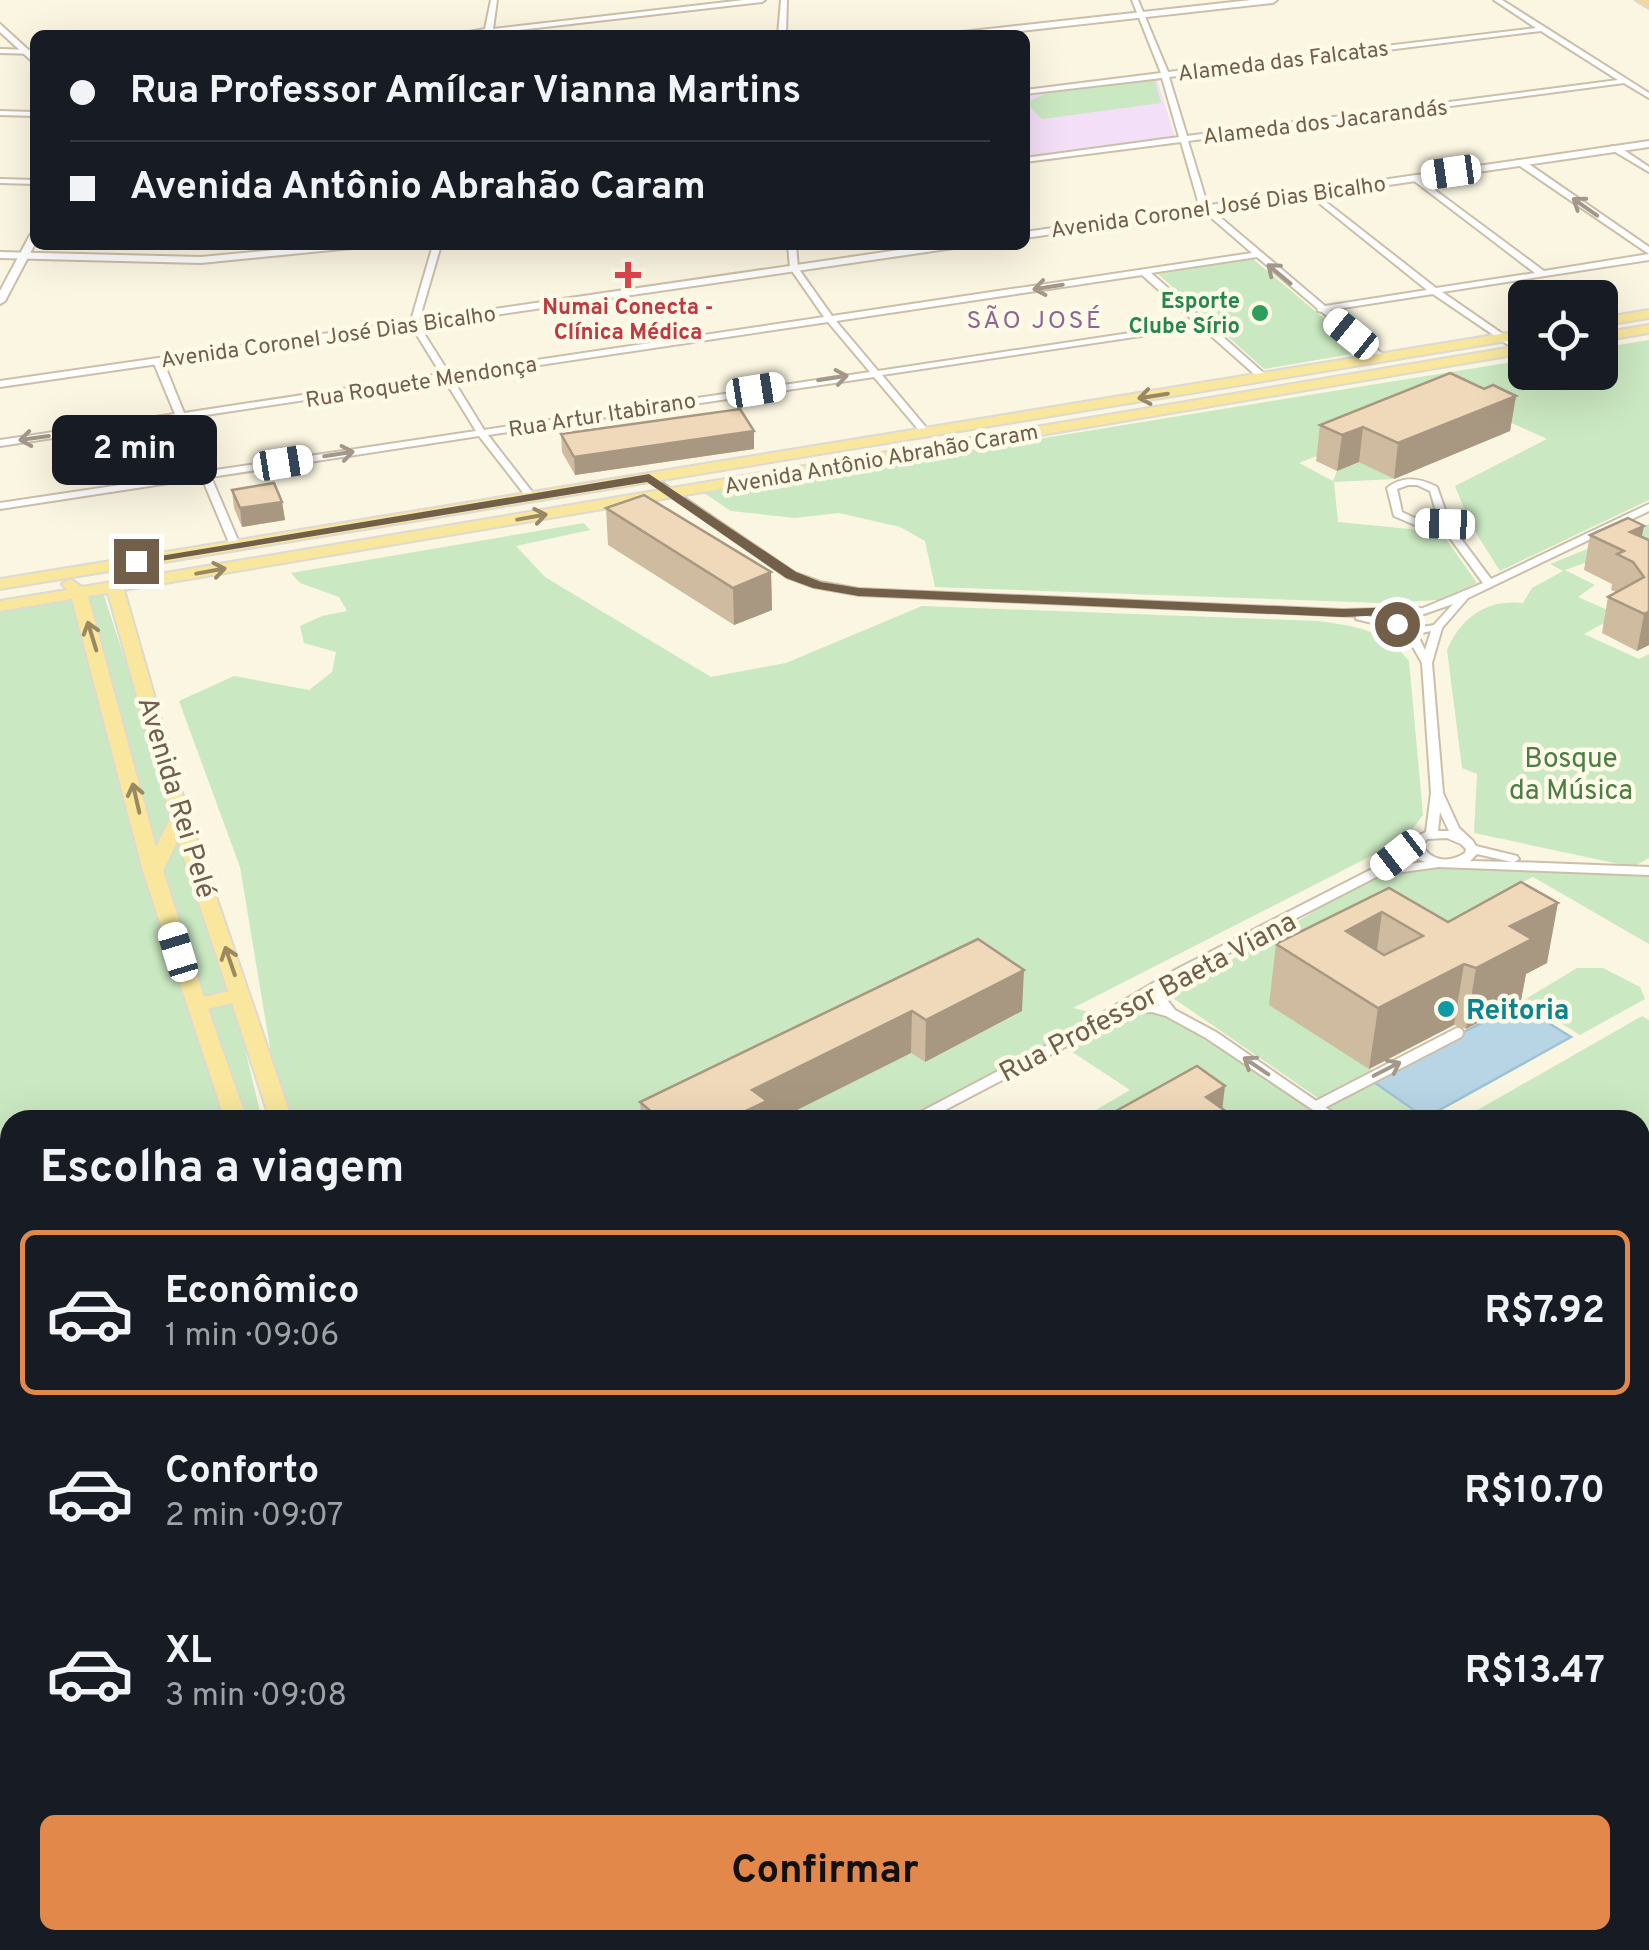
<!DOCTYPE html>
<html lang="pt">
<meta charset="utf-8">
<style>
:root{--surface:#171b24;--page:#20242c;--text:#f1f3f6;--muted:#9ea1a6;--line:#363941;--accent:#e2884a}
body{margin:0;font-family:Overpass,sans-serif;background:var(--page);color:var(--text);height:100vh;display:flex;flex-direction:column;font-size:38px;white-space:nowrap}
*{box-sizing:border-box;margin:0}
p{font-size:32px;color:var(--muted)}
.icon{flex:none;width:55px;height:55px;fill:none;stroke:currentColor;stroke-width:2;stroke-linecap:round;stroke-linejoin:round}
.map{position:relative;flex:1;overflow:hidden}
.side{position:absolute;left:0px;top:1110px;width:1650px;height:840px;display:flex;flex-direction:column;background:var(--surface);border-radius:30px 30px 0 0;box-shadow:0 10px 40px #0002}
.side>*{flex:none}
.hud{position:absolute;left:30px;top:30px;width:1000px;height:220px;border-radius:15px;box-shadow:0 10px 40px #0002;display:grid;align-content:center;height:220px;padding:0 40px;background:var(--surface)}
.controls{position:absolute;left:1508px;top:280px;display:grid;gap:20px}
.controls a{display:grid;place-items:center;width:110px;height:110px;border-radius:15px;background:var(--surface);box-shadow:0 10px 40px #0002;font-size:50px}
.end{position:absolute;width:45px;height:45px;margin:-22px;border:12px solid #725f49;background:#fff;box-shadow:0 0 0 5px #fff}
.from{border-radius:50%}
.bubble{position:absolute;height:70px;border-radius:15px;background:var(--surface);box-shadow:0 10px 40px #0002;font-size:32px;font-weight:700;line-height:70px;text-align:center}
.car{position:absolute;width:30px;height:60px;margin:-30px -15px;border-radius:12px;box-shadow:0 0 8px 2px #0007;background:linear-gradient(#fff 24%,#345 0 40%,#fff 0 76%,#345 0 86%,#fff 0)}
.hud b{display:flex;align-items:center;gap:35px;height:95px;font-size:38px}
.hud b+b{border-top:2px solid var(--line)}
.hud i{width:25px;height:25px;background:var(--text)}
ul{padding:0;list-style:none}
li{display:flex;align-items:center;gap:30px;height:165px;margin:0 20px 15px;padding:0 20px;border:5px solid transparent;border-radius:15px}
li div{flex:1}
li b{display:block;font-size:38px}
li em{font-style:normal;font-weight:700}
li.selected{border-color:var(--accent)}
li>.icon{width:90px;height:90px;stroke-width:1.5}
h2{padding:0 40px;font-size:45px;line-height:120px}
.primary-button{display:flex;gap:20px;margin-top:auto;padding:20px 40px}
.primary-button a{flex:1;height:115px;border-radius:15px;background:var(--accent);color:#111;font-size:40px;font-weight:700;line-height:115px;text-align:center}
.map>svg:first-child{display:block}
.education{fill:#f3dff7}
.green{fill:#cae8c1}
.water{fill:#b7d5e4;stroke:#9ec2d5;stroke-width:2.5}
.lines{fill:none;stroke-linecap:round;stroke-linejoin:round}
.pedestrian-casing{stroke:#ccbfa9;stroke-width:14}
.minor-casing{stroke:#ccbfa9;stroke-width:4}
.tertiary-casing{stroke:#ccbfa9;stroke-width:4}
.primary-casing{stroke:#ddd9d3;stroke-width:4}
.trunk-casing{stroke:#ddd9d3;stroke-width:4}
.pedestrian{stroke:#fff;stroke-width:10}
.minor{fill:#fff;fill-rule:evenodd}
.tertiary{fill:#fff;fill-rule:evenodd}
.primary{fill:#f8e79c;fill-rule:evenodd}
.trunk{fill:#f6d49b;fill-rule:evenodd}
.wall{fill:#cebba0}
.shaded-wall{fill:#a89882}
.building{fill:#f0d9ba;stroke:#a89882;stroke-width:2.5;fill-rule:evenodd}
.oneway{stroke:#a39789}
.oneway2{stroke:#9a8862}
.route{fill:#725f49}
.health-dot{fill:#e0444e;stroke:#fefae8;stroke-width:4}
.leisure-dot{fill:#2e9e5b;stroke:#fefae8;stroke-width:4}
.culture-dot{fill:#0f9aa8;stroke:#fefae8;stroke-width:4}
.labels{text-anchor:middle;stroke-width:9;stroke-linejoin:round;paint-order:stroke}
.far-street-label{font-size:22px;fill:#725f49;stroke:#fefae8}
.far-leisure-label{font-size:22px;font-weight:bold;fill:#27864d;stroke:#fefae8;text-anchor:end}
.far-health-label{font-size:22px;font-weight:bold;fill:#be3a42;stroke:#fefae8}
.far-neighbourhood-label{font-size:25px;letter-spacing:2.5px;fill:#8e6595;stroke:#fefae8}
.park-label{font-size:28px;fill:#4b7d44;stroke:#fefae8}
.street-label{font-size:28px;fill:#725f49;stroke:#fefae8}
.culture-label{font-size:28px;font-weight:bold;fill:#0d838f;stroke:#fefae8;text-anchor:start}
</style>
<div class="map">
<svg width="1649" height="1950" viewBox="0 0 1649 1950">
<rect width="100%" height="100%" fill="#fbf6e2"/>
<polygon class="education" points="1157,79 1175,137 1025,157 1025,95"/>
<g class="green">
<polygon points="1155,80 1161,103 1042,119 1026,103 1044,94"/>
<polygon points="1253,259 1364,352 1264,369 1158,274"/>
<polygon points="1649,340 1649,500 1500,571 1471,525 1455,486 1547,439 1459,399 1299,463 1333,481 1337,471 1407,443 1372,468 1394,479 1334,482 1338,522 1441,532 1477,583 1439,600 1381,603 935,587 925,541 900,527 839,513 795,518 731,511 704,493 1525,360 1525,372 1600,372 1600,348"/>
<path d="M584 523 590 530 516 546 545 577 711 677 786 663 922 606 1318 621C1356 626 1384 630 1409 661L1423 815 1410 832 1383 850 1073 1008 1105 1016 1113 1010 1170 1013 1316 1106 1368 1079 1422 1118 1079 1120 1130 1090 1060 1044 915 1120H777L911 1053 925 1062 1021 1012 693 1120H282L240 867 179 701 234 676 309 690 332 672 336 652 304 643 300 626 322 616 347 611 339 597 300 583 291 573Z"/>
<path d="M1649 524V553L1633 546 1565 570 1595 585 1578 597 1619 615 1584 634 1639 659 1649 654V858L1633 867 1474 833 1477 774 1462 768 1447 650C1461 617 1487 599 1523 603L1532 588 1563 571 1550 564Z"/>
<polygon points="100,583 229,982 262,1120 10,1120 10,1509 0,1515 0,599"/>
<polygon points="1441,866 1649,874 1649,944 1533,877 1486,901 1534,930 1274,1004 1375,1072 1318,1098 1170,996 1381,872"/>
<polygon points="1577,968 1603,968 1640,987 1645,999 1580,1035 1524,1000"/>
<polygon points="1642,1016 1649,1020 1649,1287 1640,1286 1640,1120 1460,1120"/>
<polygon points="33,1940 723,1940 709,1950 30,1950"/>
<polygon points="854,1940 1225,1940 1226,1950 853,1950"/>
<path d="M1314 1940C1339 1940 1411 1933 1426 1950H1315Z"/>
<polygon points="1459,1940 1590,1940 1578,1950 1466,1950"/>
</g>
<polygon class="water" points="1518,1004 1571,1037 1425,1118 1371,1080"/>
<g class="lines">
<g class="pedestrian-casing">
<polyline id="pedestrian" points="1317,1106 1458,1033"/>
</g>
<g class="minor-casing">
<g id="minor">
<polygon points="491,0 497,0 493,29 744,0 765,0 762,2 492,33 492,35 452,35 485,29"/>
<polygon points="781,0 787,0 786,35 778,35"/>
<path d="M1132 0H1138L1168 72 1536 28 1494 0H1502L1649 93V98L1624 83 1188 141 1208 207 1325 306 1427 290 1309 195 1308 193 1312 191 1436 288 1535 273 1413 180 1412 178 1416 176 1544 271 1649 254V260L1442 292 1523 348V352L1520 353 1433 294 1330 310 1385 356 1387 358 1382 361 1322 312 1318 311 1317 308 1257 257 1151 273 1267 376V380H1261L1201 327 882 375 929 431 931 433 926 436 923 435 874 377 488 435 536 497 531 500 528 499 479 436 211 477 240 545 235 548 230 545 202 478 0 509V503L200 473 178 419 0 446V440L175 414 153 361 155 359 163 361 184 413 441 374 410 324 433 245H441L418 324 449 373 824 317 790 268 788 245H796L798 268 832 316 1252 253 1200 208 1181 142 1025 162V158L1179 137 1162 78 1025 94V90L1161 73ZM1541 31 1618 80 1187 136 1169 77ZM1142 275 1196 323 878 371 836 321ZM828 322 870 372 484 430 452 378ZM444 379 476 431 209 471 186 418Z"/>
<polygon points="0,49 35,50 35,54 0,53"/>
<polygon points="0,111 35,112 35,116 0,115"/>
<polygon points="1612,146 1618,146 1649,167 1649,172 1612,150"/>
<polygon points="1517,160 1523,160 1649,247 1649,254 1517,164"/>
<polygon points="0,179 35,180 35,184 0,183"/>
<polygon points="327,245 356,245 352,248 201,263 0,258 0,252 201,257"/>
<path d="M649 474 795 573 820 582 859 589 1343 610 1423 608 1483 583 1442 527 1417 526 1394 516 1387 488C1403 475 1420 478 1437 487L1450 524 1491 579 1649 504V511L1468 598 1442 628 1432 663 1443 793 1459 828 1473 841 1476 846 1517 856 1519 859 1514 862 1649 867V875L1439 867 1380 875 1167 985 1168 1001 1175 1010 1216 1032 1344 1120H1328L1206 1038 1166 1016 1152 1012 1120 1014 1065 1047 926 1120H909L911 1117 1055 1041 1177 969 1374 868 1415 837 1426 832 1431 793 1422 663 1404 631 1356 619V616L859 595 814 587 787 577 646 479 644 477ZM1408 485H1417L1430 491 1439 521 1419 520 1402 512 1397 489ZM1453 604 1434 625 1416 628 1367 616 1424 614ZM1431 631 1425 650 1417 634ZM1440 812 1448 829 1449 831H1438ZM1447 838 1461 844 1466 849 1465 853C1450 863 1431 862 1422 845L1427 839ZM1413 850 1418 859 1425 862 1392 866ZM1477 854 1512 862 1470 861ZM1155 993 1156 1001 1159 1006 1152 1004 1134 1005Z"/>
<polygon points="1649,1168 1649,1178 1640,1182 1640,1172"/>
<polygon points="1649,1220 1649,1232 1640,1236 1640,1224"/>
<polygon points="1640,1322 1649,1326 1649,1339 1640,1335"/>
<polygon points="1649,1900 1649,1920 1640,1925 1640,1905"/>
<path d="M219 1940H243C237 1950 222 1950 209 1950L212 1944Z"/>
<path d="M1416 1940C1429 1940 1445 1936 1452 1950 1439 1950 1423 1950 1416 1940Z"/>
<polygon points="1604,1940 1625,1940 1618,1950 1597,1950"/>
</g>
</g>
<g class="tertiary-casing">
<g id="tertiary">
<polygon points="1251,0 1277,0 1273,3 985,35 958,35 962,32"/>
<polygon points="0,24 35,56 35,64 0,32"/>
<polygon points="1649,141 1649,147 1025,238 1025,232"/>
<polygon points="35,232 35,244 5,301 0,304 0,291 30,235"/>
<polygon points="933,245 959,245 954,248 0,387 0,381"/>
</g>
</g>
<g class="primary-casing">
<g id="primary">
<polygon points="1649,310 1649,318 1600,326 1600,318"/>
<polygon points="1649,325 1649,333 1600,341 1600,333"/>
<polygon points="1525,330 1525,338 0,589 0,579"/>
<path d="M1525 345V353L124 590 189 817 292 1120H270L232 1003 208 1009 247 1120H225L143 871 72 599 0 611V601L67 590 62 584 70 579 82 587ZM108 593 171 817 156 847 88 596ZM178 840 228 991 204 997 163 871Z"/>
<polygon points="10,1464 10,1486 0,1490 0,1468"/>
<polygon points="10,1514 10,1535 0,1538 0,1517"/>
</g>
</g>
<g class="trunk-casing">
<polygon id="trunk" points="1636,0 1649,0 1649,8"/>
</g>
<use href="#pedestrian" class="pedestrian"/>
<use href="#minor" class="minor"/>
<use href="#tertiary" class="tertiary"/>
<use href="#primary" class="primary"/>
<use href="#trunk" class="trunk"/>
</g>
<g class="wall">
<polygon points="1484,389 1516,396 1510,431 1394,479 1359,462 1337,471 1316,461 1320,425"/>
<polygon points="754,431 754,449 575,475 562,452 561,434"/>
<polygon points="232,490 282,502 285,520 242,527 234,508"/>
<polygon points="606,508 771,572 772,610 734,625 608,545"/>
<polygon points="1590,535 1641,537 1649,645 1637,651 1602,633 1608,597 1616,592 1611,590 1612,584 1584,570"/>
<polygon points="1389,888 1448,922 1547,963 1526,974 1521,1000 1466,1029 1454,1025 1369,1069 1269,1005 1276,944"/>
<polygon points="978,939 1022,1011 925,1062 911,1053 777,1120 641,1120 640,1102"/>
<polygon points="1649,1442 1649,1521 1644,1517"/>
<polygon points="1640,1538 1649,1544 1649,1794 1640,1801"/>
<polygon points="0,1699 10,1702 10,1940 33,1940 30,1950 0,1950"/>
<polygon points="753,1940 819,1940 828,1950 753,1950"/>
</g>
<g class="shaded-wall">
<polygon points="1516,396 1510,431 1394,479 1398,443"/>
<polygon points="1363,427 1359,462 1337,471 1342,435"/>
<polygon points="754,431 754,449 575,475 574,457"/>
<polygon points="282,502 285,520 242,527 240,508"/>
<polygon points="1644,526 1637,561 1630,532"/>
<polygon points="771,572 772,610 734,625 733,588"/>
<polygon points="1649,612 1649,645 1637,651 1644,614"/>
<polygon points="1558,903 1547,963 1526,974 1521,1000 1466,1029 1476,968 1510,926"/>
<polygon points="1382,912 1374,972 1346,931"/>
<polygon points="1464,964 1454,1025 1369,1069 1378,1008"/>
<polygon points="1024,970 1022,1011 925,1062 926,1020"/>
<polygon points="912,1011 911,1053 777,1120 727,1120 752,1090"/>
<polygon points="1225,1086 1221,1120 1206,1097"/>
<polygon points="1649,1487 1649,1495 1644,1517 1640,1519 1640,1494"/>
<polygon points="1649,1694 1649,1719 1640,1700"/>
<polygon points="1649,1769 1649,1794 1640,1801 1640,1776"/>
<polygon points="13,1940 33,1940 30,1950 15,1950"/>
</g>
<g class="building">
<polygon points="1450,373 1484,389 1493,385 1516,396 1398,443 1363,427 1342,435 1320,425"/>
<polygon points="740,409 754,431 574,457 561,434"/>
<polygon points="274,483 282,502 240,508 232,490"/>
<polygon points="644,495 771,572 733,588 606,508"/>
<polygon points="1628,518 1644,526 1630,532 1649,540 1649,612 1644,614 1608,597 1644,577 1633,562 1617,554 1624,551 1590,535"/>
<path d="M1521 882 1558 903 1510 926 1532 939 1476 968 1464 964 1378 1008 1276 944 1389 888 1448 922ZM1382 912 1423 936 1384 955 1346 931Z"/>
<polygon points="978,939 1024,970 926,1020 912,1011 752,1090 767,1101 727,1120 661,1120 640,1102"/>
<polygon points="1197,1066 1225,1086 1206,1097 1238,1120 1100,1120"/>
<polygon points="1290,1112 1301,1120 1276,1120"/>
<polygon points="1649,1442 1649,1487 1640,1494 1640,1448"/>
<polygon points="1640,1538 1649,1544 1649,1581 1640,1574"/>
<polygon points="1649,1601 1649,1694 1640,1700 1640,1608"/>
<polygon points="0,1699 10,1702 10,1767 0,1763"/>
<polygon points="1640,1702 1649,1708 1649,1769 1640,1776"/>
<rect x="0" y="1788" width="10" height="62"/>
<rect x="0" y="1879" width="10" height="53"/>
<polygon points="762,1940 819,1940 828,1950 771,1950"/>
<polygon points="900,1940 944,1940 953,1950 886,1950"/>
</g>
<defs><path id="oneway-shaft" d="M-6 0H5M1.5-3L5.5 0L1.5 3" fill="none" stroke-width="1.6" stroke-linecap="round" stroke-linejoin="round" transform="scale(2.5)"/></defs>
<g class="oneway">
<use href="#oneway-shaft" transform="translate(1585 207) rotate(-145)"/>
<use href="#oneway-shaft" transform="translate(1279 274) rotate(-140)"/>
<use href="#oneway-shaft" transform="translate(1048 287) rotate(171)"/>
<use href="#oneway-shaft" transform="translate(833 378) rotate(-9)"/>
<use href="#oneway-shaft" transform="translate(34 438) rotate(172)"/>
<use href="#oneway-shaft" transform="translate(339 454) rotate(-9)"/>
<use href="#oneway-shaft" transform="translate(1256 1066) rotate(-146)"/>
<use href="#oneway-shaft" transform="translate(1387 1069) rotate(-27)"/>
</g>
<g class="oneway2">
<use href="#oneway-shaft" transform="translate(1153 396) rotate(171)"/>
<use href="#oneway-shaft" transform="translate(532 517) rotate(-10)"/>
<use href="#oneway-shaft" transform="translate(211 571) rotate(-10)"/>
<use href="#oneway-shaft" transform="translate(92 636) rotate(-107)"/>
<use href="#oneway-shaft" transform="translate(136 798) rotate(-103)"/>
<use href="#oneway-shaft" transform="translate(230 961) rotate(-109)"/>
</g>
<polygon class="route" points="649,474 796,572 821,582 859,588 1343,609 1403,607 1410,611 1404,616 1402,627 1397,628 1390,624 1390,615 1343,617 859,596 813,588 786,578 647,482 136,565 130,561"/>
<path class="health-dot" d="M623 260h10v10h10v10h-10v10h-10v-10h-10v-10h10z"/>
<circle class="leisure-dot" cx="1260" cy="313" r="10"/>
<circle class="culture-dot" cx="1446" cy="1009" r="10"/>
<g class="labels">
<g class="far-street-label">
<text transform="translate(1283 60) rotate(-7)" y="8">Alameda das Falcatas</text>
<text transform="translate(1325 121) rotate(-7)" y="8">Alameda dos Jacarandás</text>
<text transform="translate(1218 206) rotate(-8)" y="8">Avenida Coronel José Dias Bicalho</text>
<text transform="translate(328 336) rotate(-8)" y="8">Avenida Coronel José Dias Bicalho</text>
<text transform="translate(421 381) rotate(-9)" y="8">Rua Roquete Mendonça</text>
<text transform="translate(602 414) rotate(-9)" y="8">Rua Artur Itabirano</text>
<text transform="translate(881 458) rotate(-10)" y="8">Avenida Antônio Abrahão Caram</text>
</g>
<g class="far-leisure-label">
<text x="1240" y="308">Esporte<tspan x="1240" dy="25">Clube Sírio</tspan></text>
</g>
<g class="far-health-label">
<text x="628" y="314">Numai Conecta -<tspan x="628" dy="25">Clínica Médica</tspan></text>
</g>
<g class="far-neighbourhood-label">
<text x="1035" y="328">SÃO JOSÉ</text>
</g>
<g class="park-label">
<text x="1571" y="767">Bosque<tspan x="1571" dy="32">da Música</tspan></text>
</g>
<g class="street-label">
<text transform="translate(178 797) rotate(73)" y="10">Avenida Rei Pelé</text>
<text transform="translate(1147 996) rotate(-28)" y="10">Rua Professor Baeta Viana</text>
</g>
<g class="culture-label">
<text x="1466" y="1019">Reitoria</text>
</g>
</g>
</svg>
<div class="controls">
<a><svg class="icon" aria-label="locate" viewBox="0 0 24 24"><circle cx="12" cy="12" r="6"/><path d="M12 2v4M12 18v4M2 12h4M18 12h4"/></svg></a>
</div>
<i class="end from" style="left:1397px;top:624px"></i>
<i class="end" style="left:136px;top:561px"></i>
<div class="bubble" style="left:52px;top:415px;width:165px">2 min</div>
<i class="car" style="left:1451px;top:172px;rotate:262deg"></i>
<i class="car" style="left:1351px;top:334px;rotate:309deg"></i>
<i class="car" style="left:756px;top:390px;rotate:81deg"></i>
<i class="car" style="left:283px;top:463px;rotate:81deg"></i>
<i class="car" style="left:1445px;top:524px;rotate:272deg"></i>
<i class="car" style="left:1398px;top:855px;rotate:232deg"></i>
<i class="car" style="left:178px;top:952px;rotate:343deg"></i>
<div class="hud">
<b><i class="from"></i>Rua Professor Amílcar Vianna Martins</b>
<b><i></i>Avenida Antônio Abrahão Caram</b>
</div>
<section class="side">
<h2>Escolha a viagem</h2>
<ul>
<li class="selected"><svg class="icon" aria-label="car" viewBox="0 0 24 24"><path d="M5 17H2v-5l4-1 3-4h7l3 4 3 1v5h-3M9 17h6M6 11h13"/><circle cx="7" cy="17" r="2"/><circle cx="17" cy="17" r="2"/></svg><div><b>Econômico</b><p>1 min · 09:06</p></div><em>R$7.92</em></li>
<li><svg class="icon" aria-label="car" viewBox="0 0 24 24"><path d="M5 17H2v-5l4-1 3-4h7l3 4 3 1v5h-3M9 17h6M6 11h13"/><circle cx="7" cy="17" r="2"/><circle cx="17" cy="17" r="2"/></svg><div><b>Conforto</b><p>2 min · 09:07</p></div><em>R$10.70</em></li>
<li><svg class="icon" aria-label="car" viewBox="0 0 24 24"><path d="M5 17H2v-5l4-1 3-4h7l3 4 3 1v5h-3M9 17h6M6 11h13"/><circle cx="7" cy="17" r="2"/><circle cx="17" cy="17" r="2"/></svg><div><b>XL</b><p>3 min · 09:08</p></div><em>R$13.47</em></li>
</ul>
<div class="primary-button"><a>Confirmar</a></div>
</section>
</div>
